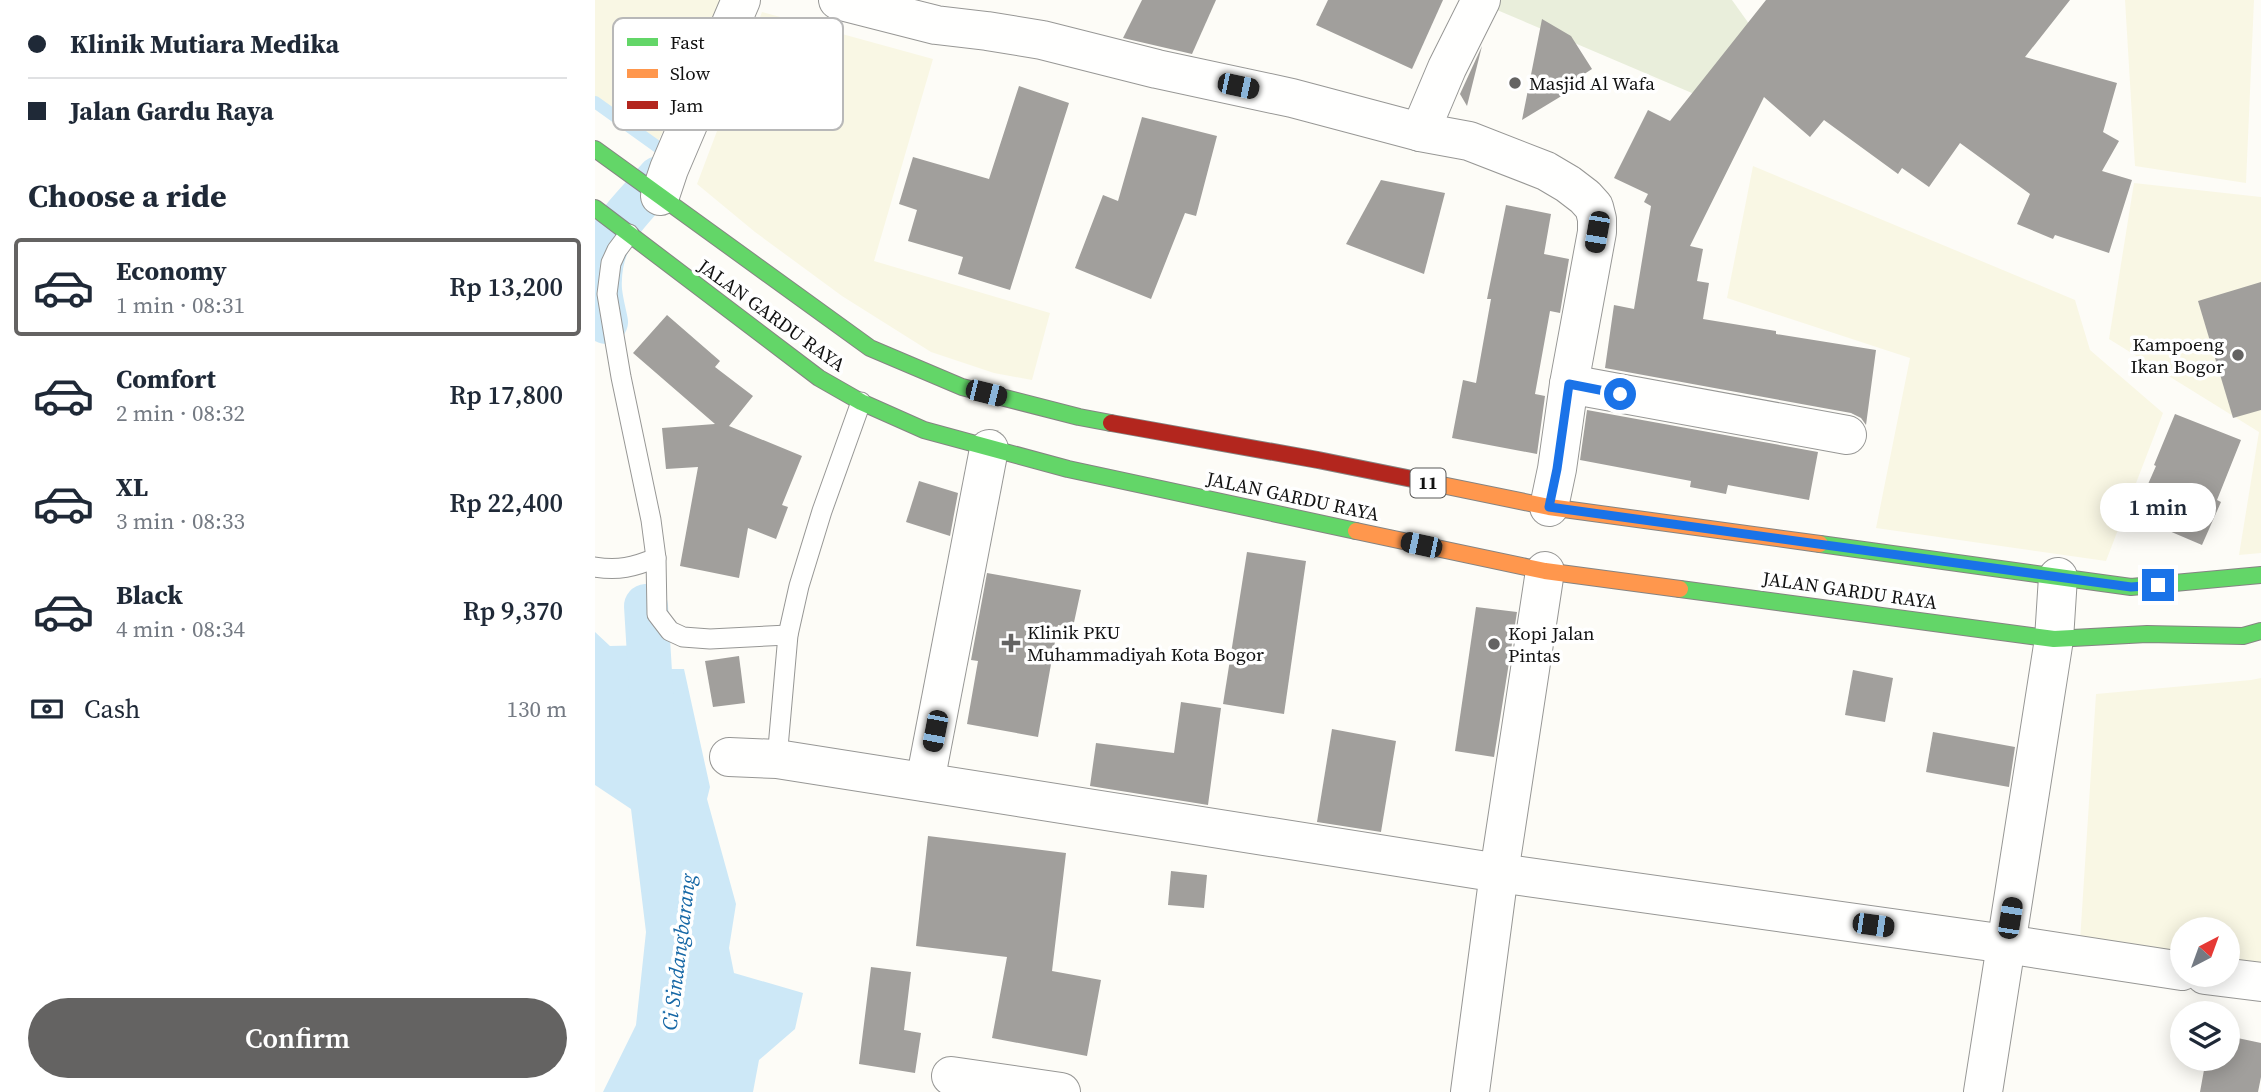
<!DOCTYPE html>
<meta charset="utf-8">
<style>
:root{--surface:#fff;--page:#f2f2f3;--text:#1f2937;--muted:#747a83;--line:#e0e1e3;--accent:#646362}
body{margin:0;font-family:"Source Serif 4",serif;background:var(--page);color:var(--text);height:100vh;display:flex;flex-direction:column;font-size:26px;white-space:nowrap}
*{box-sizing:border-box;margin:0}
p{font-size:23px;color:var(--muted)}
.icon{flex:none;width:38px;height:38px;fill:none;stroke:currentColor;stroke-width:2;stroke-linecap:round;stroke-linejoin:round}
.map{position:relative;flex:1;overflow:hidden}
.drawer{display:flex;flex-direction:column;background:var(--surface);width:595px}
.drawer>*{flex:none}
.banner{display:grid;align-content:center;height:154px;padding:0 28px;background:var(--surface)}
.needle{width:46px;rotate:41deg}
.tools{position:absolute;left:1575px;top:917px;display:grid;gap:14px}
.tools a{display:grid;place-items:center;width:70px;height:70px;border-radius:50%;background:var(--surface);box-shadow:0 4px 18px #0003;font-size:35px}
.end{position:absolute;width:32px;height:32px;margin:-16px;border:9px solid #1a73e8;background:#fff;box-shadow:0 0 0 4px #fff}
.from{border-radius:50%}
.bubble{position:absolute;height:49px;border-radius:24px;background:var(--surface);box-shadow:0 4px 18px #0003;font-size:23px;font-weight:600;line-height:49px;text-align:center}
.car{position:absolute;width:21px;height:42px;margin:-21px -10px;border-radius:9px;box-shadow:0 0 5px 2px #0007;background:linear-gradient(#222 24%,#8ab4d8 0 40%,#222 0 76%,#8ab4d8 0 86%,#222 0)}
.banner b{display:flex;align-items:center;gap:24px;height:66px;font-size:26px}
.banner b+b{border-top:2px solid var(--line)}
.banner i{width:18px;height:18px;background:var(--text)}
ul{padding:0;list-style:none}
li{display:flex;align-items:center;gap:21px;height:98px;margin:0 14px 10px;padding:0 14px;border:4px solid transparent;border-radius:7px}
li div{flex:1}
li b{display:block;font-size:26px}
li em{font-style:normal;font-weight:600}
li.on{border-color:var(--accent)}
li>.icon{width:63px;height:63px;stroke-width:1.5}
h2{padding:0 28px;font-size:32px;line-height:84px}
.pay{display:flex;align-items:center;gap:18px;height:77px;padding:0 28px;font-size:26px}
.pay p{margin-inline-start:auto}
.action{display:flex;gap:14px;margin-top:auto;padding:14px 28px}
.action a{flex:1;height:80px;border-radius:42px;background:var(--accent);color:#fff;font-size:28px;font-weight:600;line-height:80px;text-align:center}
main{display:flex;flex:1;min-height:0}
.map>svg:first-child{display:block}
.farmland{fill:#f9f7e4}
.cemetery{fill:#e9eedb}
.water{fill:#cde8f7}
.lines{fill:none;stroke-linecap:round;stroke-linejoin:round}
.stream{stroke:#cde8f7;stroke-width:12}
.canal{stroke:#cde8f7;stroke-width:44}
.building{fill:#a19f9c}
.lane-casing{stroke:#979795;stroke-width:21}
.street-casing{stroke:#979795;stroke-width:40}
.fast-casing{stroke:#858482;stroke-width:18}
.slow-casing{stroke:#858482;stroke-width:18}
.jam-casing{stroke:#858482;stroke-width:18}
.lane{stroke:#fffffe;stroke-width:19}
.street{stroke:#fffffe;stroke-width:38}
.fast{stroke:#63d668;stroke-width:16}
.slow{stroke:#ff974d;stroke-width:16}
.jam{stroke:#b3261e;stroke-width:16}
.route{stroke:#1a73e8;stroke-width:9}
.poi-dot{fill:#646362;stroke:#fff;stroke-width:2.5}
.labels{text-anchor:middle;stroke-width:7;stroke-linejoin:round;paint-order:stroke}
.shield{fill:#fff;stroke:#585858;stroke-width:2}
.shield-label{font-size:18px;font-weight:bold;fill:#111}
.poi-label{font-size:19px;fill:#111;stroke:#fff;text-anchor:start}
.street-label{font-size:19px;fill:#111;stroke:#fff}
.water-label{font-size:21px;font-style:italic;fill:#1768a6;stroke:#fff}
.key{fill:#fff;stroke:#b8b8b8;stroke-width:2}
.key-label{font-size:19px;fill:#111}
</style>
<main>
<section class="drawer">
<div class="banner">
<b><i class="from"></i>Klinik Mutiara Medika</b>
<b><i></i>Jalan Gardu Raya</b>
</div>
<h2>Choose a ride</h2>
<ul>
<li class="on"><svg class="icon" aria-label="car" viewBox="0 0 24 24"><path d="M5 17H2v-5l4-1 3-4h7l3 4 3 1v5h-3M9 17h6M6 11h13"/><circle cx="7" cy="17" r="2"/><circle cx="17" cy="17" r="2"/></svg><div><b>Economy</b><p>1 min · 08:31</p></div><em>Rp 13,200</em></li>
<li><svg class="icon" aria-label="car" viewBox="0 0 24 24"><path d="M5 17H2v-5l4-1 3-4h7l3 4 3 1v5h-3M9 17h6M6 11h13"/><circle cx="7" cy="17" r="2"/><circle cx="17" cy="17" r="2"/></svg><div><b>Comfort</b><p>2 min · 08:32</p></div><em>Rp 17,800</em></li>
<li><svg class="icon" aria-label="car" viewBox="0 0 24 24"><path d="M5 17H2v-5l4-1 3-4h7l3 4 3 1v5h-3M9 17h6M6 11h13"/><circle cx="7" cy="17" r="2"/><circle cx="17" cy="17" r="2"/></svg><div><b>XL</b><p>3 min · 08:33</p></div><em>Rp 22,400</em></li>
<li><svg class="icon" aria-label="car" viewBox="0 0 24 24"><path d="M5 17H2v-5l4-1 3-4h7l3 4 3 1v5h-3M9 17h6M6 11h13"/><circle cx="7" cy="17" r="2"/><circle cx="17" cy="17" r="2"/></svg><div><b>Black</b><p>4 min · 08:34</p></div><em>Rp 9,370</em></li>
</ul>
<div class="pay"><svg class="icon" aria-label="cash" viewBox="0 0 24 24"><path d="M3 7h18v10H3z"/><circle cx="12" cy="12" r="2"/></svg>Cash<p>130 m</p></div>
<div class="action"><a>Confirm</a></div>
</section>
<div class="map">
<svg width="1666" height="1092" viewBox="0 0 1666 1092">
<rect width="100%" height="100%" fill="#fdfcf7"/>
<g class="farmland">
<polygon points="0,0 131,0 133,2 59,149 0,105"/>
<polygon points="1530,0 1659,0 1651,183 1540,166"/>
<polygon points="167,12 338,59 279,261 455,313 437,380 399,373 336,352 247,296 160,232 102,184"/>
<polygon points="1158,166 1480,300 1495,350 1568,413 1511,561 1281,528 1315,358 1132,298"/>
<polygon points="1539,183 1666,197 1666,553 1644,555 1664,432 1514,339"/>
<polygon points="1666,678 1666,982 1633,975 1633,929 1587,929 1587,964 1485,941 1501,694 1656,680"/>
</g>
<polygon class="cemetery" points="906,0 1137,0 1157,28 1104,96 902,10"/>
<polygon class="water" points="0,632 15,646 57,645 76,669 89,669 115,787 112,799 141,904 134,948 139,973 208,993 200,1029 164,1060 158,1092 8,1092 41,1025 51,932 36,809 0,785"/>
<g class="lines">
<g class="stream">
<polyline points="0,102 74,155"/>
<polyline points="0,253 7,258"/>
</g>
<g class="canal">
<path d="M11 322C9 312 6 301 5 290 2 237 32 215 64 178"/>
<polyline points="51,606 57,705"/>
</g>
</g>
<g class="building">
<polygon points="547,0 621,0 597,54 528,38"/>
<polygon points="733,0 848,0 817,69 721,25"/>
<polygon points="1171,0 1475,0 1430,57 1522,83 1508,132 1524,141 1507,171 1537,180 1514,253 1460,235 1458,239 1422,224 1435,194 1365,143 1334,187 1307,168 1303,174 1229,120 1215,137 1169,97 1095,246 1108,249 1102,281 1114,283 1108,319 1181,331 1181,334 1281,350 1271,425 1266,418 1256,413 1010,368 1019,305 1039,309 1056,206 1049,202 1053,194 1019,178 1053,110 1075,121"/>
<polygon points="947,19 976,36 997,69 980,80 983,86 927,120"/>
<polygon points="887,46 872,106 865,94"/>
<polygon points="424,86 474,103 415,290 363,274 368,257 313,241 322,210 304,204 318,157 394,179"/>
<polygon points="547,117 622,136 601,216 590,213 556,299 480,268 508,195 523,201"/>
<polygon points="786,180 850,193 829,274 751,244"/>
<polygon points="911,205 956,214 949,254 974,259 965,313 955,311 940,394 950,396 942,454 857,438 868,380 881,383 896,299 892,299"/>
<polygon points="1666,282 1666,410 1638,418 1603,301"/>
<polygon points="72,315 125,361 120,367 158,396 134,426 207,456 187,505 193,507 181,539 153,528 144,578 85,566 103,467 71,469 67,428 120,424 38,353"/>
<polygon points="992,410 1223,452 1214,500 1133,485 1131,494 1095,487 1096,481 985,460"/>
<polygon points="1580,414 1646,440 1622,500 1626,502 1607,545 1539,516 1561,466 1559,465"/>
<polygon points="324,481 363,493 355,536 311,522"/>
<polygon points="652,552 711,561 689,714 628,704"/>
<polygon points="392,573 486,590 478,627 463,625 443,737 372,724 383,661 376,660"/>
<polygon points="881,607 922,612 899,757 860,751"/>
<polygon points="144,656 150,703 118,707 110,661"/>
<polygon points="1258,670 1298,678 1290,722 1250,715"/>
<polygon points="586,702 626,708 613,805 495,786 501,743 579,753"/>
<polygon points="737,729 801,741 786,832 722,822"/>
<polygon points="1338,732 1420,747 1414,787 1331,772"/>
<polygon points="333,836 471,853 457,971 506,980 492,1056 397,1038 412,957 321,946"/>
<polygon points="576,871 612,875 609,908 573,905"/>
<polygon points="276,967 316,972 309,1030 326,1033 320,1073 264,1064"/>
<polygon points="1633,1036 1666,1043 1666,1077 1663,1092 1605,1092 1611,1059 1633,1059"/>
</g>
<g class="lines">
<g class="lane-casing">
<g id="lane">
<polyline points="34,234 22,250 16,263 12,294 26,377 56,520 61,558 62,614 75,631 88,637 115,639 193,635"/>
<path d="M0 567C23 571 39 567 61 558"/>
<polyline points="182,759 193,635 204,586 227,511 266,402"/>
</g>
</g>
<g class="street-casing">
<g id="street">
<polyline points="243,0 341,25 392,31 447,40 562,69 697,98 825,132 874,141 951,171 973,184 990,197 999,207 1002,219 1002,232 974,384 962,469 954,507"/>
<polyline points="825,132 852,68 886,0"/>
<polyline points="65,196 74,169 146,0"/>
<polyline points="974,384 1252,435"/>
<polyline points="134,757 182,759 904,873 1411,944 1587,971"/>
<polyline points="330,782 394,449"/>
<polyline points="1610,975 1666,982"/>
<polyline points="356,1076 466,1092"/>
<polyline points="875,1092 904,873 950,571"/>
<polyline points="1388,1092 1459,639 1463,577"/>
</g>
</g>
<g class="fast-casing">
<g id="fast">
<polyline points="0,149 275,348 367,387 484,417 516,423"/>
<polyline points="0,208 224,378 266,402 329,430 473,469 761,531"/>
<polyline points="1225,544 1536,587 1666,575"/>
<polyline points="1085,589 1459,639 1552,634 1648,636 1666,631"/>
</g>
</g>
<g class="slow-casing">
<g id="slow">
<polyline points="837,483 954,507 1225,544"/>
<polyline points="761,531 950,571 1085,589"/>
</g>
</g>
<g class="jam-casing">
<polyline id="jam" points="516,423 723,460 837,483"/>
</g>
<use href="#lane" class="lane"/>
<use href="#street" class="street"/>
<use href="#fast" class="fast"/>
<use href="#slow" class="slow"/>
<use href="#jam" class="jam"/>
</g>
<g class="lines">
<polyline class="route" points="1025,394 974,384 962,469 954,507 1536,587 1563,585"/>
</g>
<g class="poi-dot">
<circle cx="920" cy="83" r="7"/>
<circle cx="1643" cy="355" r="7"/>
<path d="M412.5 632.5h7v7h7v7h-7v7h-7v-7h-7v-7h7z"/>
<circle cx="899" cy="644" r="7"/>
</g>
<g class="labels">
<rect class="shield" x="815.5" y="468.5" width="35" height="29" rx="5"/>
<g class="shield-label">
<text x="833" y="489">11</text>
</g>
<g class="poi-label">
<text x="934" y="90">Masjid Al Wafa</text>
<text x="1629" y="351" text-anchor="end">Kampoeng<tspan x="1629" dy="22">Ikan Bogor</tspan></text>
<text x="432" y="639">Klinik PKU<tspan x="432" dy="22">Muhammadiyah Kota Bogor</tspan></text>
<text x="913" y="640">Kopi Jalan<tspan x="913" dy="22">Pintas</tspan></text>
</g>
<g class="street-label">
<text transform="translate(177 315) rotate(36)" y="7">JALAN GARDU RAYA</text>
<text transform="translate(698 496) rotate(12)" y="7">JALAN GARDU RAYA</text>
<text transform="translate(1255 590) rotate(8)" y="7">JALAN GARDU RAYA</text>
</g>
<g class="water-label">
<text transform="translate(84 952) rotate(-83)" y="7">Ci Sindangbarang</text>
</g>
</g>
<rect x="18" y="18" width="230" height="112" rx="10" class="key"/>
<rect x="32" y="38" width="31" height="8" fill="#63d668"/>
<rect x="32" y="69" width="31" height="9" fill="#ff974d"/>
<rect x="32" y="101" width="31" height="8" fill="#b3261e"/>
<g class="key-label">
<text x="75" y="49">Fast</text>
<text x="75" y="80">Slow</text>
<text x="75" y="112">Jam</text>
</g>
</svg>
<div class="tools">
<a><svg class="needle" viewBox="-14 -14 28 28"><path d="M0-13l5 13h-10z" fill="#e53935"/><path d="M0 13l5-13h-10z" fill="#747a83"/></svg></a>
<a><svg class="icon" aria-label="layers" viewBox="0 0 24 24"><path d="M12 4l9 5-9 5-9-5zM3 14l9 5 9-5"/></svg></a>
</div>
<i class="end from" style="left:1025px;top:394px"></i>
<i class="end" style="left:1563px;top:585px"></i>
<div class="bubble" style="left:1505px;top:483px;width:116px">1 min</div>
<i class="car" style="left:643px;top:86px;rotate:102deg"></i>
<i class="car" style="left:1002px;top:232px;rotate:190deg"></i>
<i class="car" style="left:391px;top:393px;rotate:104deg"></i>
<i class="car" style="left:826px;top:545px;rotate:282deg"></i>
<i class="car" style="left:340px;top:731px;rotate:191deg"></i>
<i class="car" style="left:1415px;top:918px;rotate:9deg"></i>
<i class="car" style="left:1278px;top:925px;rotate:98deg"></i>
</div>
</main>
